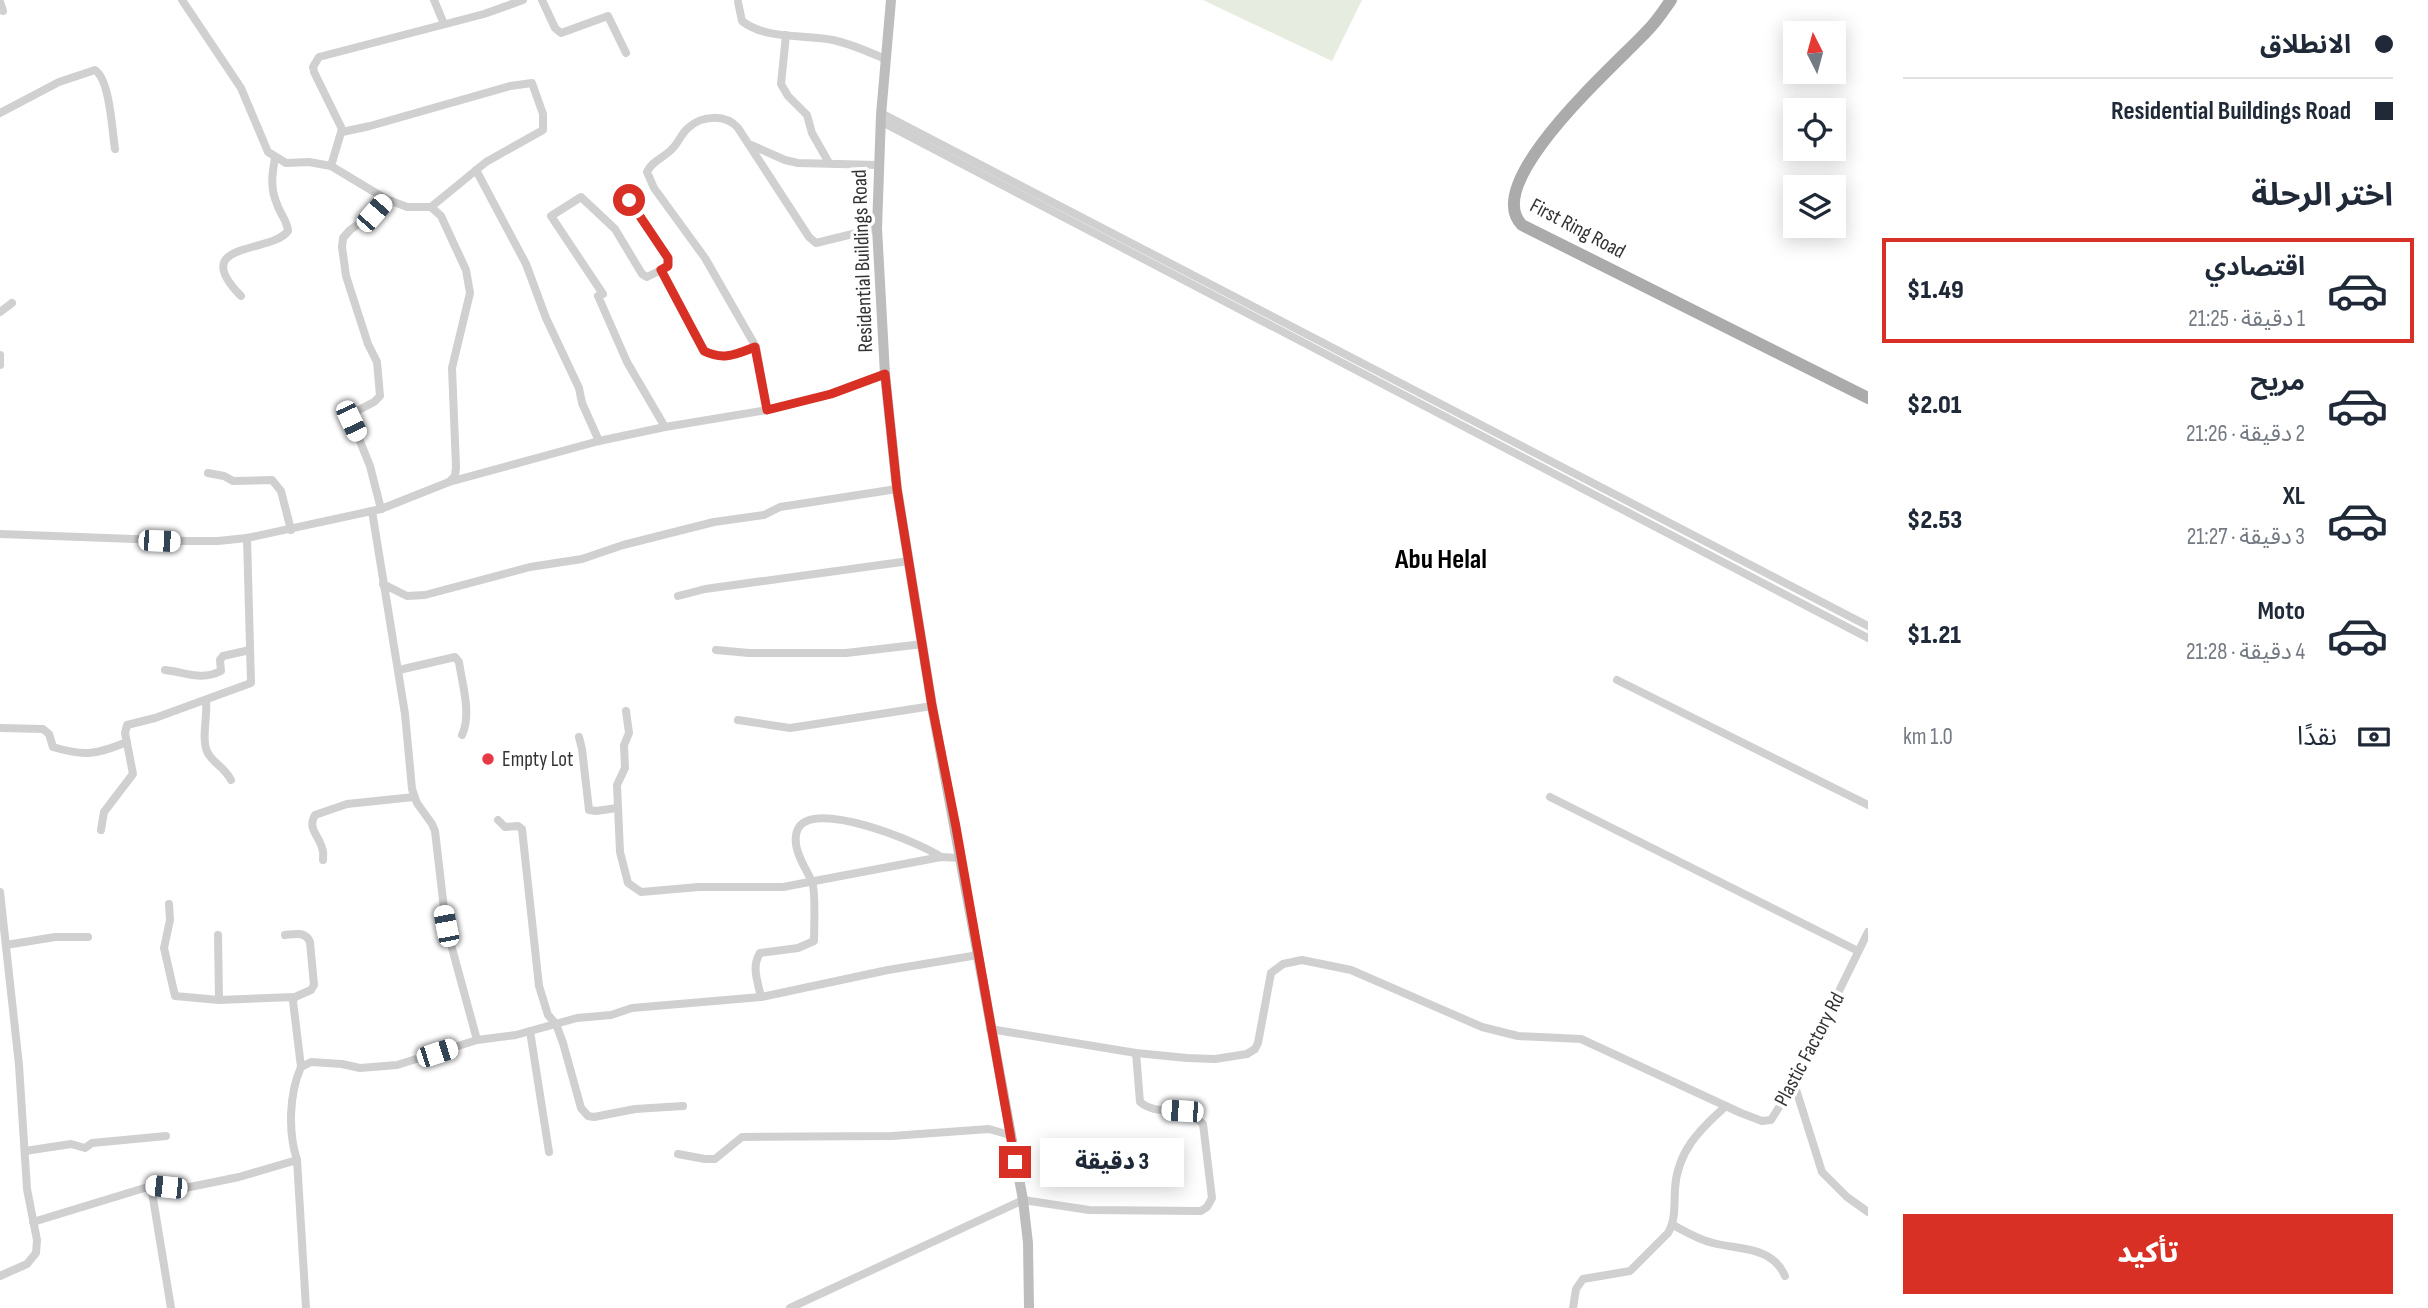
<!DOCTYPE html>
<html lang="ar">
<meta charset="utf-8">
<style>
:root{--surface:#fff;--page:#f6f6f7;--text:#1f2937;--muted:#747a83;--line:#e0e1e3;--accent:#d93025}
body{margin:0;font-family:"Sofia Sans Condensed","Noto Sans Arabic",sans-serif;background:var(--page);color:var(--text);direction:rtl;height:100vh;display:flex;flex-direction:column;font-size:26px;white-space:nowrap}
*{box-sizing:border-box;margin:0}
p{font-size:23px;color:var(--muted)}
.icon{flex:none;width:38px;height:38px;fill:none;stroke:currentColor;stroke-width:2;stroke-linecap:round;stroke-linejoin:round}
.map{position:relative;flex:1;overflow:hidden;direction:ltr}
.drawer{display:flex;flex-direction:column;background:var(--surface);width:560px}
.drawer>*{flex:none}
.guide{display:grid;align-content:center;height:154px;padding:0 35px;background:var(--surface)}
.needle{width:46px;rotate:354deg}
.fabs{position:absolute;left:1783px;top:21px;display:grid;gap:14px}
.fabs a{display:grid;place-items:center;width:63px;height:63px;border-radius:0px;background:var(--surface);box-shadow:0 4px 18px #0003;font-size:35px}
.end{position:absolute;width:32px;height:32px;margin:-16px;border:9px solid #d93025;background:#fff;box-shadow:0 0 0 4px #fff}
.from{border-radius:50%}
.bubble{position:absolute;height:49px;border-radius:0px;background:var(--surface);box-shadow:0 4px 18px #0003;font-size:23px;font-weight:800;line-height:49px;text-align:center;direction:rtl}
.car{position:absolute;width:21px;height:42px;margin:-21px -10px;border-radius:9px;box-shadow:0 0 5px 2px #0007;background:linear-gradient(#fff 24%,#345 0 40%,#fff 0 76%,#345 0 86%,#fff 0)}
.guide b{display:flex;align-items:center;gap:24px;height:66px;font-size:26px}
.guide b+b{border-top:2px solid var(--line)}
.guide i{width:18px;height:18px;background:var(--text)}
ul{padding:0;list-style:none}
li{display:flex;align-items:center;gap:21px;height:105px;margin:0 14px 10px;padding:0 21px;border:4px solid transparent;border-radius:0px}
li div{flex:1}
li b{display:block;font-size:26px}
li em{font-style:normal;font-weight:800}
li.selected{border-color:var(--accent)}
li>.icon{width:63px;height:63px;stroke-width:1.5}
h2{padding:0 35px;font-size:32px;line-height:84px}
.pay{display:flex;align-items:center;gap:18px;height:77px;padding:0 35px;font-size:26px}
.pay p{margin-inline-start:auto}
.cta{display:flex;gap:14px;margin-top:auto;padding:14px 35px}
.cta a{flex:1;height:80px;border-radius:0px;background:var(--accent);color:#fff;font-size:28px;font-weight:800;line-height:80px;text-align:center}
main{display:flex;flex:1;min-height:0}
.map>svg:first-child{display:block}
.green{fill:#e6ecdf}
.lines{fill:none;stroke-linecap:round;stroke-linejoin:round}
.street{stroke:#d0d0d0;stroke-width:8}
.secondary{stroke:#bdbdbd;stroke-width:10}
.primary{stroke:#ababab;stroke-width:12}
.route{stroke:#d93025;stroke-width:9}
.poi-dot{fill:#e63946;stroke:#fff;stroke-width:2.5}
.labels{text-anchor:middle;stroke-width:7;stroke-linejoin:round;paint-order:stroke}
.street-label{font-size:21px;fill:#333;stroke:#fff}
.poi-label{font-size:21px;fill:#333;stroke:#fff;text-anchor:start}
.district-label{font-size:28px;font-weight:bold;fill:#000;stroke:#fff}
</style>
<main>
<section class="drawer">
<div class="guide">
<b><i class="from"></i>الانطلاق</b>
<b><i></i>Residential Buildings Road</b>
</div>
<h2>اختر الرحلة</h2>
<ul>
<li class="selected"><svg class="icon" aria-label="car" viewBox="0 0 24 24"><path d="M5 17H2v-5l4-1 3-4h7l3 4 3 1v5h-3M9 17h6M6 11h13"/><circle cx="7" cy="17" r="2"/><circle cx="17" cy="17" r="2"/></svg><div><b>اقتصادي</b><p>1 دقيقة · 21:25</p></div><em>$1.49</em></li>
<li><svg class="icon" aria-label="car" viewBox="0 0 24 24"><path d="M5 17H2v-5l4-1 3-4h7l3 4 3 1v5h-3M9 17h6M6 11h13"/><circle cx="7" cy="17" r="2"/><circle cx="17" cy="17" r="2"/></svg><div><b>مريح</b><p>2 دقيقة · 21:26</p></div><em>$2.01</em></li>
<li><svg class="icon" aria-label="car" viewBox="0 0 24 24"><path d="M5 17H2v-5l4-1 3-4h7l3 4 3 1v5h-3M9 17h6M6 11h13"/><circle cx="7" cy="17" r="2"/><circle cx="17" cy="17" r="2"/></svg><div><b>XL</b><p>3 دقيقة · 21:27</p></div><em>$2.53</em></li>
<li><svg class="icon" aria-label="car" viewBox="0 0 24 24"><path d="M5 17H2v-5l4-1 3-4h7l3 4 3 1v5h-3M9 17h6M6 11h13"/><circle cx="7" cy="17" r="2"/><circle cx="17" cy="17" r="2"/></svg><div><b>Moto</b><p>4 دقيقة · 21:28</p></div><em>$1.21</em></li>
</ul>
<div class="pay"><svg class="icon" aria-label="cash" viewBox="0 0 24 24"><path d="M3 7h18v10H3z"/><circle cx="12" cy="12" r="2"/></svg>نقدًا<p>1.0 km</p></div>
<div class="cta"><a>تأكيد</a></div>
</section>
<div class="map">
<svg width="1868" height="1308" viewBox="0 0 1868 1308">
<rect width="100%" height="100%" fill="#fff"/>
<polygon class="green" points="1203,0 1362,0 1332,61"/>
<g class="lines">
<g class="street">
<polyline points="182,0 241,88 268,152 286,163 309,162 331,166 386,199 407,207 431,207 441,216 466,270 470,293 452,368 456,467 455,476 449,482"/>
<polyline points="434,0 444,24"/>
<polyline points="542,0 555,28 561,33 608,16 626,53"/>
<polyline points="0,2 3,11"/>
<path d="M738 2 742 21C766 40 804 34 833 40 852 44 868 52 886 59"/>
<polyline points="786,35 781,84 788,96 807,115 812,133 829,163"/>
<path d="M0 113 59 82 95 70C110 80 112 130 115 149"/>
<polyline points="881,113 1868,626"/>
<polyline points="880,121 1868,638"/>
<polyline points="342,132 370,126 510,86 532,83 543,114 543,130 486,162 431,207"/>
<polyline points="751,145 785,160 798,163 878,165"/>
<polyline points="331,166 342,129 314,72 313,67 319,57 484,14 523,0"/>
<polyline points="476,170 526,264 546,318 579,388 582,403 599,441"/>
<polyline points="629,200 668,258 668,266 661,270"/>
<path d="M241 296C187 241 271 254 288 231 287 220 280 214 277 204 270 188 272 174 275 158"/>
<polyline points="0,312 12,303"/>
<polyline points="0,355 0,365"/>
<path d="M767 410 756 347 705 258 654 188 647 172C652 161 663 158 671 150 678 144 681 134 688 128 702 115 726 114 738 128L809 237 816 243 877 228"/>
<path d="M665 427 627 362 598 296 603 294 551 216 581 197 615 229 642 274 647 277 661 270 704 351C724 361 736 354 756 347"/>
<polyline points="208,473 224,476 233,481 272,480 281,491 291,530"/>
<polyline points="381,509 370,466 351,419 353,413 374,402 380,396 377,362 368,344 346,276 342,247 343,238 350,230 374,213 386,199"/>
<polyline points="372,511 405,714 412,789 417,803 432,824 435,831 446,926 477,1040"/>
<polyline points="0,534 187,541 218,541 247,538 381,509 449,482 599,441 665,427 767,410 831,394 885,374"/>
<polyline points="383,584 407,596 425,595 530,567 582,559 623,545 714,522 764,515 780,507 897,489"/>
<polyline points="678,596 705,589 909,561"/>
<polyline points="716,650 749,653 846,653 923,644"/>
<path d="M165 670C185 672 201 681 221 671L220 660 223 656 250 650"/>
<path d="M399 670 455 657 459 662C462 684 472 714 462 735"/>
<polyline points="1617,680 1868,805"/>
<path d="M206 700C208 716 200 743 209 755 216 765 225 768 231 780"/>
<polyline points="626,711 629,733 624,745 625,768 617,785 620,852 628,883 641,892 699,887 783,887 941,857 961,858"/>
<polyline points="738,720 790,728 932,706"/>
<path d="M0 728 43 729 49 734 53 747C85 757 97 754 127 742"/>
<polyline points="579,737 582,749 589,810 596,811 617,808"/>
<polyline points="1550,797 1858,951"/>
<polyline points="498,820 505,827 518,826 522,829 539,986 548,1015 556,1024 563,1043 581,1108 588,1116 594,1117 635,1109 683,1106"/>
<polyline points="101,830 104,812 133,774 125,733 127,725 155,718 251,683 247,538"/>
<path d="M323 860C323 856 324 852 322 848 319 835 307 829 315 815L347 804 414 797"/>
<polyline points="0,892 19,1065 27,1189 37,1240 36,1253 27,1264 0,1276"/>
<polyline points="169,904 170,920 164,948 175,996 219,1000 295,997"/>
<polyline points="218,935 219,1000"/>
<path d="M285 935C295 934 305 931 310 942L314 985 311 990 295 997 293 1001 301 1067"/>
<polyline points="6,945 55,937 88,937"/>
<path d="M761 997C758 982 751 967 760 953L798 948 814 941C814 929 816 891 812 882 806 868 791 848 797 831 809 796 921 843 941 857"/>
<polyline points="990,1029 1136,1053 1187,1058 1215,1059 1247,1054 1255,1049 1258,1043 1271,973 1283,964 1302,960 1351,970 1482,1027 1518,1036 1581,1039 1741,1113 1762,1121 1771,1120 1794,1083 1868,932"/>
<polyline points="530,1031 549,1152"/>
<polyline points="1794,1083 1822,1172 1847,1197 1868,1212"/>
<polyline points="25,1151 71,1144 85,1148 92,1143 166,1136"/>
<polyline points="678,1154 705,1159 715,1159 742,1137 892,1136 989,1129 1010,1135"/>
<polyline points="297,1160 306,1308"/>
<polyline points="151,1186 171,1308"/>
<path d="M33 1222 151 1186 180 1189 239 1177 297 1160C288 1132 289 1094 301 1067L311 1062 342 1064 360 1068 397 1065 477 1040 516 1035 577 1018 611 1015 632 1008 761 997 888 970 978 955"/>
<path d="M1673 1225C1686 1232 1699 1240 1713 1243 1740 1250 1772 1246 1785 1276"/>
<path d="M790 1308 1023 1200 1089 1210 1201 1211 1207 1207 1212 1198 1203 1124C1180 1102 1160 1118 1140 1102L1136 1053"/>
<path d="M1573 1308 1576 1289 1583 1279 1630 1271 1668 1233C1676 1220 1674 1204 1675 1189 1677 1152 1699 1130 1726 1106"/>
</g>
<polyline class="secondary" points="891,0 881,115 877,228 885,374 897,489 932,706 1023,1200 1028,1243 1029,1308"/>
<path class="primary" d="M1671 0C1664 10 1657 21 1648 30 1620 61 1479 182 1522 225L1868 398"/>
</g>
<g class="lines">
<path class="route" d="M629 200 668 258V266L661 270 704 351C724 361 736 354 755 347L767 410 831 394 885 374 897 489 932 706 956 827 1015 1162"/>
</g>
<circle class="poi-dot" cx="488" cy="759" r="7"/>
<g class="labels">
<g class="street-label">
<text transform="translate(1578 228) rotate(28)" y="7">First Ring Road</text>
<text transform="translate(862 261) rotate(-92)" y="7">Residential Buildings Road</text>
<text transform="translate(1809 1049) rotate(-62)" y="7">Plastic Factory Rd</text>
</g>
<g class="poi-label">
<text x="502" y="766">Empty Lot</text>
</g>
<g class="district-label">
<text x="1441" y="568">Abu Helal</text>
</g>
</g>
</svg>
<div class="fabs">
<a><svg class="needle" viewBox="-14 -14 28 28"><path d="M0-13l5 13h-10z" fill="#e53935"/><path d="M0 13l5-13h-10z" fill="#747a83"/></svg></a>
<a><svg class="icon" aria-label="locate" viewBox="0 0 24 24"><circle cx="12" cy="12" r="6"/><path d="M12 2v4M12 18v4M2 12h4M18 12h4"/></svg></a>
<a><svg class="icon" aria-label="layers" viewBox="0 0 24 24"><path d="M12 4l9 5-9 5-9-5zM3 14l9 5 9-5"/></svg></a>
</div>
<i class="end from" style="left:629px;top:200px"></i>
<i class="end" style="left:1015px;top:1162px"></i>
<div class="bubble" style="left:1040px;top:1138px;width:144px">3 دقيقة</div>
<i class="car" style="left:374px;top:213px;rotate:41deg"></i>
<i class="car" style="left:351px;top:421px;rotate:155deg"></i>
<i class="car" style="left:159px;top:541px;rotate:92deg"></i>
<i class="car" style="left:446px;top:926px;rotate:349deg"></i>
<i class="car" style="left:437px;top:1053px;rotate:72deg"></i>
<i class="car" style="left:1182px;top:1111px;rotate:274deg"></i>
<i class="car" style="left:166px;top:1187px;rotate:276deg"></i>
</div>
</main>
